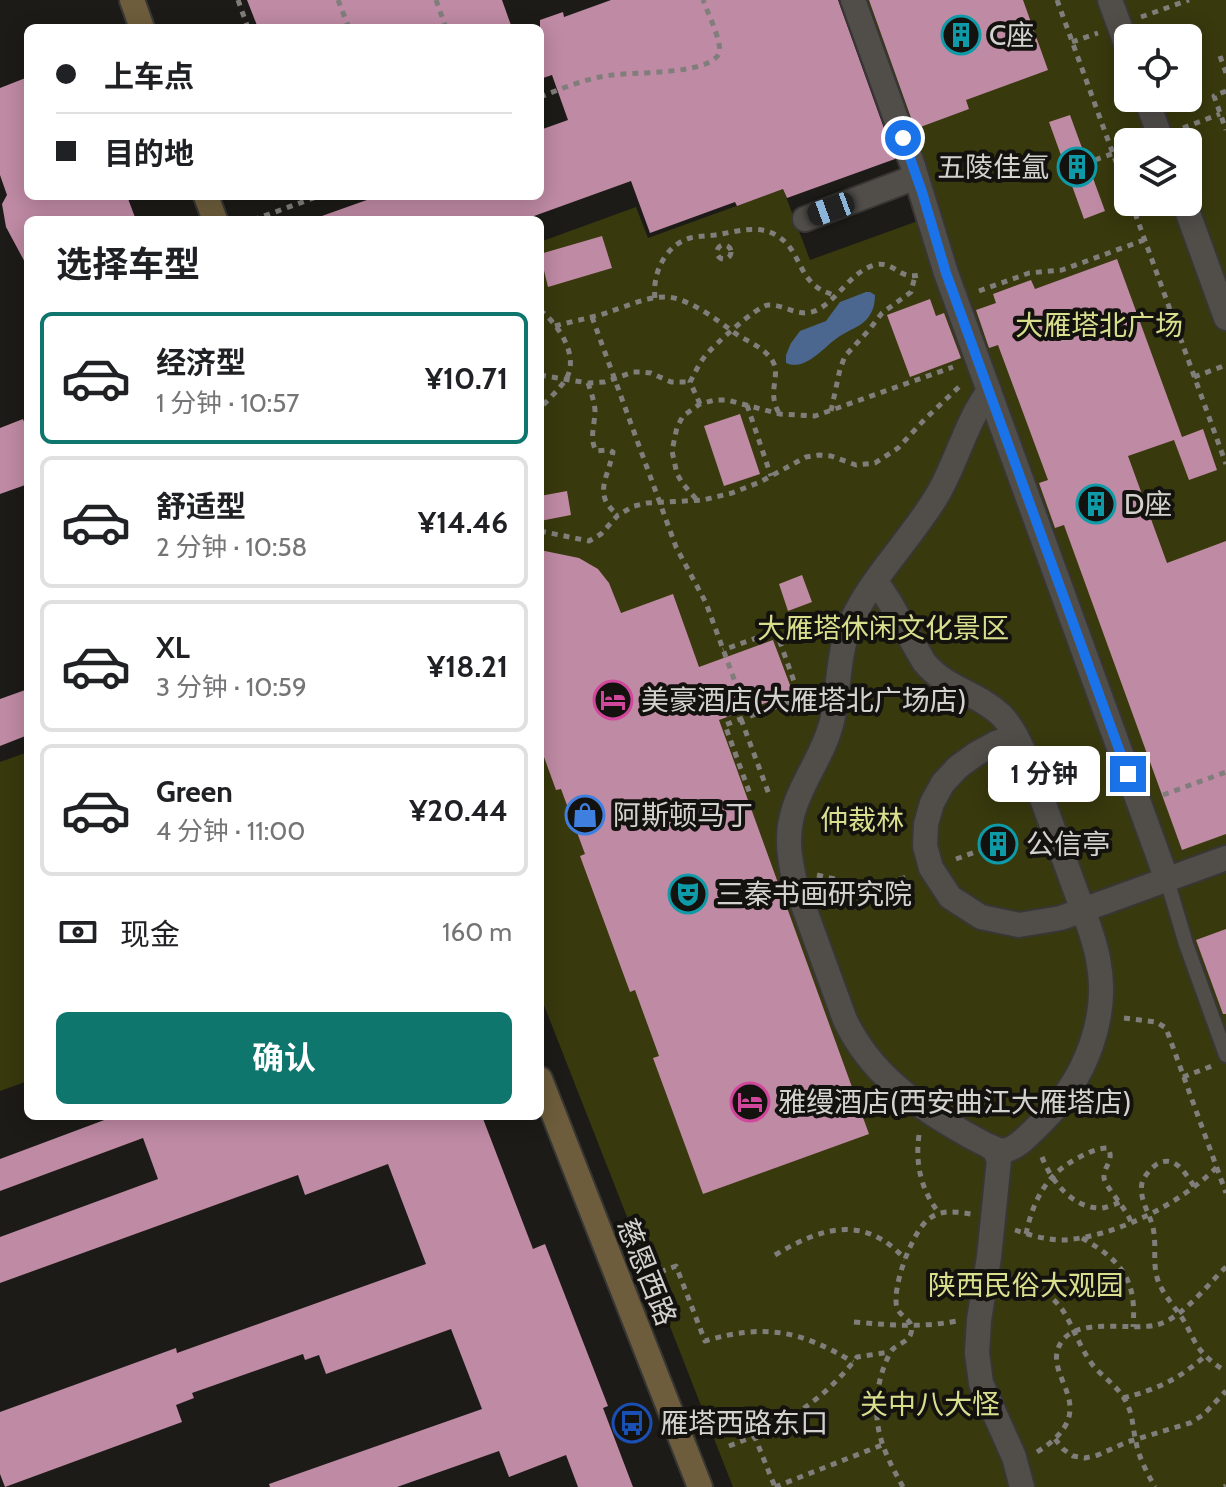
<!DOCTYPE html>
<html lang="zh">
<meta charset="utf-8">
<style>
:root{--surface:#fff;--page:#f6f6f6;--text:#202124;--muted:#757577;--line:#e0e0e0;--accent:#0f766e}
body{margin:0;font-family:Cabin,"Noto Sans SC",sans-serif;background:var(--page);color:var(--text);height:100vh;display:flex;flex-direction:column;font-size:30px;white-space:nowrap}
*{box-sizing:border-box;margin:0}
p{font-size:26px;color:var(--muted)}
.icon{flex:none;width:44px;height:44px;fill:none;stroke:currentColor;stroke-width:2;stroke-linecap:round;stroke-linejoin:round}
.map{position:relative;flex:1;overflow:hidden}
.side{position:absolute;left:24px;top:216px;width:520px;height:904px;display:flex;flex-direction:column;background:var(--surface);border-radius:12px;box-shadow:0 4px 20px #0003}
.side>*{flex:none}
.hud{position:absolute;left:24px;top:24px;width:520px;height:176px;border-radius:12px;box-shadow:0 4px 20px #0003;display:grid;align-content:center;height:176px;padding:0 32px;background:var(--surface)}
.controls{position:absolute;left:1114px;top:24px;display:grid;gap:16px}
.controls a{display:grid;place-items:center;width:88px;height:88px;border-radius:12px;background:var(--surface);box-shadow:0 4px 20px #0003;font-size:40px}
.end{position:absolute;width:36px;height:36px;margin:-18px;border:10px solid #1a73e8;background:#fff;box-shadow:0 0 0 4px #fff}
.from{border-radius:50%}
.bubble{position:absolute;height:56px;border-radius:12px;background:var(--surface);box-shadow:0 4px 20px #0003;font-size:26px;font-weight:700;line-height:56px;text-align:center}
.car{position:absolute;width:24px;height:48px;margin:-24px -12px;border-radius:10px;box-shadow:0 0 6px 2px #0007;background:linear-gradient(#222 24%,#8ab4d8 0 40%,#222 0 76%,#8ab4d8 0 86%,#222 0)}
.hud b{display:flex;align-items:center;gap:28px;height:76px;font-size:30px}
.hud b+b{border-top:2px solid var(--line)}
.hud i{width:20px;height:20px;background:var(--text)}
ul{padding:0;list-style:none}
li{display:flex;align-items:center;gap:24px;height:132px;margin:0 16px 12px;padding:0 16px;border:4px solid var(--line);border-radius:12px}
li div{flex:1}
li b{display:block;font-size:30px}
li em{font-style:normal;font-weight:700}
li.selected{border-color:var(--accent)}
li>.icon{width:72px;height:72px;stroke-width:1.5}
h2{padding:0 32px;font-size:36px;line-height:96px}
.pay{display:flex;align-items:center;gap:20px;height:88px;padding:0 32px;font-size:30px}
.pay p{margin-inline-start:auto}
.button{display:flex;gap:16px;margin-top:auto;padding:16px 32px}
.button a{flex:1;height:92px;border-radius:12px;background:var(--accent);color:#fff;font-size:32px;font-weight:700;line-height:92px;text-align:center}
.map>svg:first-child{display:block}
.green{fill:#38390d;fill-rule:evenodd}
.water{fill:#4b6790}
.building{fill:#bf8aa4}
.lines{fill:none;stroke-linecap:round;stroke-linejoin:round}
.lane-casing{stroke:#383735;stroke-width:18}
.street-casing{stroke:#383735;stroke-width:28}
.secondary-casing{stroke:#383735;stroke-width:28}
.path{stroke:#807e7b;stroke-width:5;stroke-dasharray:6 6;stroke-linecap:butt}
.lane{stroke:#514e4a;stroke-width:14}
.street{stroke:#514e4a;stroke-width:24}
.secondary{stroke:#6d5d3c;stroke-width:24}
.route{stroke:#1a73e8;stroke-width:10}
.labels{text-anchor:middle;stroke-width:8;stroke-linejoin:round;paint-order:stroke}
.poi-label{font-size:28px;fill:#d3d2cf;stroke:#14120f;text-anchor:start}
.park-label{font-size:28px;fill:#d9de8d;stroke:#14120f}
.street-label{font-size:28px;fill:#d3d2cf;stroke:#14120f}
</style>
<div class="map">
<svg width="1226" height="1487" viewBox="0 0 1226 1487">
<rect width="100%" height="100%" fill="#1d1b17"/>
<g class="green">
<path d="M853 0H1226V1487H733L540 995V242L636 207 648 238 783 189 810 260 929 217ZM1128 38H1188V98H1128ZM1128 142H1188V202H1128Z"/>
<polygon points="28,752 28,1081 0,1091 0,762"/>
</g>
<path class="water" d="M866 292H870L875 295C875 304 873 312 867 319 860 327 849 330 840 336 824 346 806 372 786 363V355L791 343 800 331 826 321 840 302Z"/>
<g class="building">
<polygon points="247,0 502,0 512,28 258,28"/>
<polygon points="611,0 838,0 895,159 787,198 783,189 737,206 735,202 650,233 631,181 523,220 320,220 319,217 378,196 540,196 540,130 568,120 552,75 540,79 540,20 563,12 564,17"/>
<polygon points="869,0 1023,0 1048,70 966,100 969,109 915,129"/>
<polygon points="28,77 28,196 127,196 136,220 28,220 28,268 6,227 2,204 7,195 0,175 0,88"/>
<polygon points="1070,115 1105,211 1084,219 1049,122"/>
<polygon points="602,236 612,268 548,287 540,254"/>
<polygon points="1117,259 1182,437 1203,429 1217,470 1189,480 1174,440 1128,456 1167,563 1226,541 1226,834 1182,850 1064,525 1055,528 1039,483 1048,480 998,345 989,348 976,310 996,303 993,294 1031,280 1035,289"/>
<polygon points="930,299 936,316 944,313 961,358 910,377 887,315"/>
<polygon points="740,414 760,474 724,486 704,426"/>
<polygon points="23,419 28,432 28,484 0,494 0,428"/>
<polygon points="567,491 571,515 540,521 540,496"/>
<polygon points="540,550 579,558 598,569 609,583 621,613 673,594 699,667 773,640 793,693 719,720 869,1134 703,1194 653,1058 659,1056 635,990 630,992 580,856 585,854 561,789 556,790 540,746"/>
<polygon points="802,575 812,602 788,611 779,584"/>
<polygon points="28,689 28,735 0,746 0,699"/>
<polygon points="1006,827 1014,851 990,860 982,836"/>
<polygon points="1226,929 1226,1014 1223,1014 1196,940"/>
<polygon points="115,1116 482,1116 533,1249 545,1244 608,1406 603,1408 633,1487 578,1487 566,1455 509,1477 499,1451 397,1487 270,1487 269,1484 482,1409 451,1329 326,1374 319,1355 305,1360 303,1354 192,1393 194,1398 176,1405 182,1422 5,1487 0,1474 0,1412 176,1348 177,1353 426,1264 388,1164 305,1195 298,1175 0,1283 0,1237 158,1179 143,1138 0,1191 0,1159"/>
</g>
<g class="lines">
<g class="lane-casing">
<polyline id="lane" points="1167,880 1186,944 1226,1055"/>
</g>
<g class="street-casing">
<g id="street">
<polyline points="1110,0 1128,49"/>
<polyline points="1146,98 1162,142"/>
<polyline points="913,166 946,273 1167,880"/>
<polyline points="1184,202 1226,318"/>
<polyline points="805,219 908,180 914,173 913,166 853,0"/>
<path d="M989 391C966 422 957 461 938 494 912 538 874 574 852 620 837 652 840 687 832 721 824 755 800 783 792 816 786 839 790 860 795 883L845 1020C870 1072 912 1103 961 1131 971 1137 983 1143 994 1149L999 1160 989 1257 979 1320 977 1353 981 1383 1014 1457 1022 1487"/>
<path d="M876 581 889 601 924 662C947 690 977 692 1001 715 1014 728 1021 747 1029 763 1043 801 1057 840 1071 878 1080 904 1093 931 1098 959 1110 1017 1085 1079 1044 1120 1035 1129 1018 1148 1006 1150 1000 1152 994 1148 989 1146"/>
<polyline points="1016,736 996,743 976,754 958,767 943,783 932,803 926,824 925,846 931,868 950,897 981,917 1019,925 1061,918 1226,858"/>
</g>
</g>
<g class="secondary-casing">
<g id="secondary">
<polyline points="132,0 142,28"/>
<polyline points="206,196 215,220"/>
<polyline points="540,1079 700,1487"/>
</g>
</g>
<g class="path">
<polyline points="238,0 248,28"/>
<polyline points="338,0 349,28"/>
<polyline points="436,0 446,28"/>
<polyline points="1057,0 1128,195"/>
<polyline points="1141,17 1189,0"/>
<polyline points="1072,42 1098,33"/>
<polyline points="1220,56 1226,73"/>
<polyline points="1226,91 1214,96 1226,130"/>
<path d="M540 97C563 88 587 78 612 75 632 72 711 75 719 53 723 44 707 11 703 0"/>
<polyline points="1183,128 1220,114"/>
<polyline points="1095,160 1128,148"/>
<polyline points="1131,202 1226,464"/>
<polyline points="253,220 319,196"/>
<circle cx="724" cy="252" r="7"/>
<polyline points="979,291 1029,273 1062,270 1144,240"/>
<path d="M655 298C652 274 665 245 690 238 698 236 706 236 715 235 736 232 756 224 776 235 804 251 796 286 835 295"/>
<path d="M540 310C558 324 580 356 566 379 559 390 548 399 540 409"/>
<polyline points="592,317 676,547 706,603 748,717 800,698 776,631 723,650"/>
<path d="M555 326C573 321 591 318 609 312 627 306 648 296 668 297 689 299 716 319 732 331 745 341 763 346 772 360 782 376 766 391 779 413"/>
<polyline points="540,375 588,383 605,382 633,372 642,372 651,373 671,382 690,382"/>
<polyline points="1194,377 1226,365"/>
<path d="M588 383C591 392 594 400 595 410 595 425 589 438 596 451L609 450 613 452C608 478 592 495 618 515"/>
<path d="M700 404 690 382C695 373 699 363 706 355 714 345 757 306 768 305 785 304 799 319 817 310 839 299 850 272 875 265 895 260 899 282 922 274"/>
<polyline points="747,405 771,476"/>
<polyline points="831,411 840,369 845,356 869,330 882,313 911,292 915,276"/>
<polyline points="696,499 683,484 677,474 672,451 677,427 683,416 700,404 715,400 727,400 780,414 815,416 953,367"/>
<polyline points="540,531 589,541 601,534 618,515 634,506 647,503 703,500 732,493 760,482 806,457 819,455 831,456 856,465 875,463 898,448 925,419 962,384"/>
<polyline points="743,718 725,725 750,794"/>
<polyline points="741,719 770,797"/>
<polyline points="1163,795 1226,772"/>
<polyline points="956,859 984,849"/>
<path d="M817 875C852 883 875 889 909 876"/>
<polyline points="1124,1018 1156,1022 1166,1028 1226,1193"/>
<polyline points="1183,1077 1212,1066"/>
<path d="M919 1135C915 1164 921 1190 939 1213"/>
<path d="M1042 1157C1051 1181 1073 1209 1102 1208 1108 1207 1115 1204 1121 1202"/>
<path d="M1194 1186C1185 1173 1175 1154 1157 1164 1151 1168 1144 1176 1142 1183 1139 1198 1148 1211 1152 1224 1157 1240 1153 1257 1156 1273 1159 1291 1174 1305 1184 1321 1190 1331 1194 1343 1202 1352 1209 1360 1217 1366 1226 1371"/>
<path d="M1015 1230C1030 1235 1046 1240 1063 1240 1115 1237 1180 1204 1217 1167"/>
<path d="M1026 1234C1033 1201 1046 1174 1078 1158 1087 1153 1097 1148 1108 1148 1115 1161 1103 1166 1104 1178 1106 1188 1126 1208 1131 1222"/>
<path d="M1082 1238C1122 1261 1137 1280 1133 1327"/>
<path d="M775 1255C822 1227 864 1214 905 1259"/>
<path d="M660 1272 676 1266 705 1341C765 1323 801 1331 853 1362"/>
<path d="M1009 1285C1070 1288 1064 1324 1092 1364 1103 1378 1121 1388 1128 1406 1133 1417 1133 1430 1136 1442 1139 1458 1147 1473 1155 1487"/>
<path d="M854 1322C891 1325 920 1328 957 1321"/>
<path d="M1123 1398C1158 1389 1179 1379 1205 1356"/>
<polyline points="754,1435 775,1487"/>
<polyline points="1055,1439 1063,1449 1073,1456 1085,1458 1098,1455 1127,1442 1190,1423 1203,1415 1226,1391"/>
<path d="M729 1446C779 1428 824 1401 857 1357L890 1352"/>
<path d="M1037 1452C1109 1407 1037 1376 1062 1341 1079 1317 1131 1331 1156 1325 1182 1319 1207 1285 1226 1267"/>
<polyline points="775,1487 882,1445"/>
<path d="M903 1487C896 1474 889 1462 884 1448 872 1418 875 1382 890 1353 895 1343 908 1344 911 1333 915 1320 901 1318 897 1308 891 1288 913 1229 930 1218 943 1209 957 1212 971 1214"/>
<polyline points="1224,1487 1226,1486"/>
</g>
<use href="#lane" class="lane"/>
<use href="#street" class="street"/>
<use href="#secondary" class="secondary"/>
</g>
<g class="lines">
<polyline class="route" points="903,138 922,192 946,273 1128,774"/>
</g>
<defs>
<g id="building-ring" transform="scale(2)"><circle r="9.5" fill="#14120f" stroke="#0f9aa8" stroke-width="1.5"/><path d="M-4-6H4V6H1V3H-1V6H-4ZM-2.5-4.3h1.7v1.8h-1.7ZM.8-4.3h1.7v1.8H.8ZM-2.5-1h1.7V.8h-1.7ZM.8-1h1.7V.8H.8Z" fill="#0f9aa8"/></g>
<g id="hotel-ring" transform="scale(2)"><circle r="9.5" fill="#14120f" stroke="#d1479c" stroke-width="1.5"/><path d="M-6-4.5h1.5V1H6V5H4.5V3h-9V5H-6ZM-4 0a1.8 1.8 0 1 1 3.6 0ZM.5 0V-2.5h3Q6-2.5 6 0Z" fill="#d1479c"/></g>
<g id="shop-ring" transform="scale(2)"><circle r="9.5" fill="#14120f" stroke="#3f7fe0" stroke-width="1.5"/><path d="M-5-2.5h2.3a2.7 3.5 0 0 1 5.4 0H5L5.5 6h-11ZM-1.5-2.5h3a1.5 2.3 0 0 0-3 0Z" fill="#3f7fe0"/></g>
<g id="theatre-ring" transform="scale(2)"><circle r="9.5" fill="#14120f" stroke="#0f9aa8" stroke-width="1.5"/><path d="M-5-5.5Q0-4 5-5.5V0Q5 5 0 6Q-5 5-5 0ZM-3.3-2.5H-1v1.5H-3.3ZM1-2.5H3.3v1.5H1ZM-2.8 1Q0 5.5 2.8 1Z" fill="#0f9aa8"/></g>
<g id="bus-ring" transform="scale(2)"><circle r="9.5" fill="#14120f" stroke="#1a4fb4" stroke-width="1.5"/><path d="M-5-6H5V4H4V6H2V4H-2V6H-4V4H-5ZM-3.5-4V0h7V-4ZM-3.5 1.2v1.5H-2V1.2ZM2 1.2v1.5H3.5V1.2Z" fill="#1a4fb4"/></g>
</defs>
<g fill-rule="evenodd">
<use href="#building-ring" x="961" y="35"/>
<use href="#building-ring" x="1077" y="167"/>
<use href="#building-ring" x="1096" y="504"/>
<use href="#hotel-ring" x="613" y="700"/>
<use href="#shop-ring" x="585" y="815"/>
<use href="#building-ring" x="998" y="844"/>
<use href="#theatre-ring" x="688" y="894"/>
<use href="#hotel-ring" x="750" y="1102"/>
<use href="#bus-ring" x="632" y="1423"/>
</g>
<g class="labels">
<g class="poi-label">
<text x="989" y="45">C座</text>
<text x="1049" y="177" text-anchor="end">五陵佳氲</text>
<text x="1124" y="514">D座</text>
<text x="641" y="710">美豪酒店(大雁塔北广场店)</text>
<text x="613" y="825">阿斯顿马丁</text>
<text x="1026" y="854">公信亭</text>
<text x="716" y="904">三秦书画研究院</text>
<text x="778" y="1112">雅缦酒店(西安曲江大雁塔店)</text>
<text x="660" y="1433">雁塔西路东口</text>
</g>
<g class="park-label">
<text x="1099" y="335">大雁塔北广场</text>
<text x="883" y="638">大雁塔休闲文化景区</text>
<text x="862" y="830">仲裁林</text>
<text x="1026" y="1295">陕西民俗大观园</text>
<text x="930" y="1414">关中八大怪</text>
</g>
<g class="street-label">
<text transform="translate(647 1272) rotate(68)" y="10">慈恩西路</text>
</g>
</g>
</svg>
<div class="controls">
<a><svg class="icon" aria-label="locate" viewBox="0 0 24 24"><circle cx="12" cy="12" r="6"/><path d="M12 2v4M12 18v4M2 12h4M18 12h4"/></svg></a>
<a><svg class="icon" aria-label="layers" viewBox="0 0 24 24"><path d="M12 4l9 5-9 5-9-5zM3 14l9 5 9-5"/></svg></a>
</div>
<i class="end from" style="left:903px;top:138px"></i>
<i class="end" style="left:1128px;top:774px"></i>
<div class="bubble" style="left:988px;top:746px;width:112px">1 分钟</div>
<i class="car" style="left:831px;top:209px;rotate:250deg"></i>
<div class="hud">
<b><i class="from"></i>上车点</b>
<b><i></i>目的地</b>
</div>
<section class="side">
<h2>选择车型</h2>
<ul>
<li class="selected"><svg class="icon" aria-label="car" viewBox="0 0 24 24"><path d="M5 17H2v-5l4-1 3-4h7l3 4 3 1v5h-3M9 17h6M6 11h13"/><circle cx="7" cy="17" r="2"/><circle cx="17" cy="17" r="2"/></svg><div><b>经济型</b><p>1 分钟 · 10:57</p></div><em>¥10.71</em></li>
<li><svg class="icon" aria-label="car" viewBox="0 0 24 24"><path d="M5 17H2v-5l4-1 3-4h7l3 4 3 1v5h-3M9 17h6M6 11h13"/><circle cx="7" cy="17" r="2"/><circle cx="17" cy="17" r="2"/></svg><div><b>舒适型</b><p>2 分钟 · 10:58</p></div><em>¥14.46</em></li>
<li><svg class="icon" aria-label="car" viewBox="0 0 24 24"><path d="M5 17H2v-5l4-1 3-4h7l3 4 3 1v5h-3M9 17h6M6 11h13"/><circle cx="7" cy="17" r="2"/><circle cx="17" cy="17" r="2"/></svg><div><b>XL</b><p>3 分钟 · 10:59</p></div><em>¥18.21</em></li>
<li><svg class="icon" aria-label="car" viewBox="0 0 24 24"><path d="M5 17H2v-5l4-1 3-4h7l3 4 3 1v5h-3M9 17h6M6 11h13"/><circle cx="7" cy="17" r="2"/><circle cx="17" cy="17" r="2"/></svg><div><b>Green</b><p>4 分钟 · 11:00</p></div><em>¥20.44</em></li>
</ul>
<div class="pay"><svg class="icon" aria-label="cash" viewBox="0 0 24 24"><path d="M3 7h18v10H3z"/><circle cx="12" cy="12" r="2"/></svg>现金<p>160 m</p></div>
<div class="button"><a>确认</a></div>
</section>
</div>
